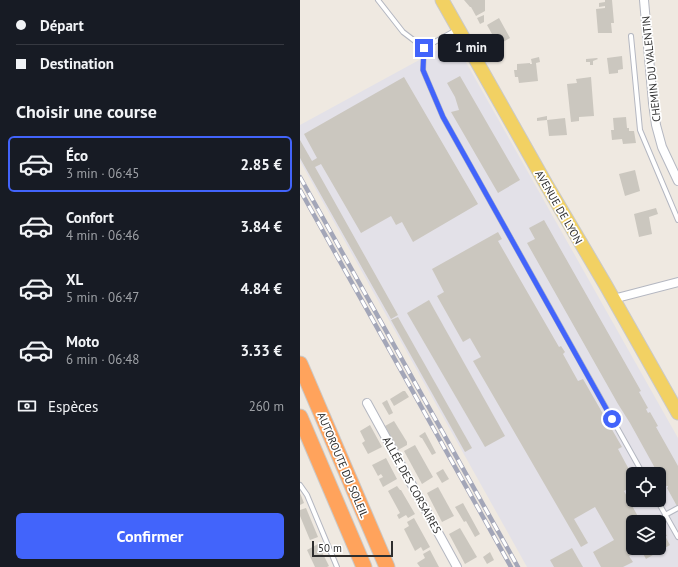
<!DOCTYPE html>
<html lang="fr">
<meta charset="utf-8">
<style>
:root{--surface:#171b24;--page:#242831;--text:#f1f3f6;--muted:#9ea1a6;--line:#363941;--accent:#4264fb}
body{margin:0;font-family:"PT Sans",sans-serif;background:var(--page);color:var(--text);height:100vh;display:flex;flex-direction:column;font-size:15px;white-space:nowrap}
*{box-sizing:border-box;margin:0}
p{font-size:13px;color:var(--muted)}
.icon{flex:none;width:22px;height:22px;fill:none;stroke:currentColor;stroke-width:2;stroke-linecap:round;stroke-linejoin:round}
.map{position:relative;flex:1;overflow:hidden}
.drawer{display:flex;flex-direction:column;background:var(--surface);width:300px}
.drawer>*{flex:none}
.guide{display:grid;align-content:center;height:88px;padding:0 16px;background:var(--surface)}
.tools{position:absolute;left:326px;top:467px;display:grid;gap:8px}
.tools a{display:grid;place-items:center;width:40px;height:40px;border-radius:6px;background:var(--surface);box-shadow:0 1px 3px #0004;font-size:20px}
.scale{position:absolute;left:12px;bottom:10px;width:81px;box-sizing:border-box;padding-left:4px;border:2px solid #2e2e2e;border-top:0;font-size:11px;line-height:14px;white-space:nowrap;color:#2e2e2e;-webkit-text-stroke:3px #fff;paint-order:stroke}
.end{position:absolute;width:18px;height:18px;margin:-9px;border:5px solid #4264fb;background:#fff;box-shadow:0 0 0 2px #fff}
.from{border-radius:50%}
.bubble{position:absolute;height:28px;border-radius:6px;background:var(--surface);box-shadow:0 1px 3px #0004;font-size:13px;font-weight:700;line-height:28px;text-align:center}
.guide b{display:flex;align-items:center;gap:14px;height:38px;font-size:15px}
.guide b+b{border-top:1px solid var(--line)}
.guide i{width:10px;height:10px;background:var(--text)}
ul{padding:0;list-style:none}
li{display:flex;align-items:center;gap:12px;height:56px;margin:0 8px 6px;padding:0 8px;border:2px solid transparent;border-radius:6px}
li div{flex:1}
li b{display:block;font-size:15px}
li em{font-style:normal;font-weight:700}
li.on{border-color:var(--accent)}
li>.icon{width:36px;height:36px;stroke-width:1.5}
h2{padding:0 16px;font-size:18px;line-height:48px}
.pay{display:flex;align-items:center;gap:10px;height:44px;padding:0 16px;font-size:15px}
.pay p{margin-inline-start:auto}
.primary-button{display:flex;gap:8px;margin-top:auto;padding:8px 16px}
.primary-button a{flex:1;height:46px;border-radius:6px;background:var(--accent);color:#fff;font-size:16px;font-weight:700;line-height:46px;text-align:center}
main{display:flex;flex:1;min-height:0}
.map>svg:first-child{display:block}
.industrial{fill:#e3e1e8;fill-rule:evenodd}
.building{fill:#cbc7bf}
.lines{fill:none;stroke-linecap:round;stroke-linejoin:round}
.service-casing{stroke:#b4b7c1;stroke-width:6}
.minor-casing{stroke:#b4b7c1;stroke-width:10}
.primary-casing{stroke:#c9c9c9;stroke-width:15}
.motorway-casing{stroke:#c9c9c9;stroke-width:17}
.service{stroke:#fff;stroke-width:4}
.minor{stroke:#fff;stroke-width:8}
.primary{stroke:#f2d163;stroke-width:13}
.motorway{stroke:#ffa35c;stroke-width:15}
.rail-casing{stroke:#a3a6b8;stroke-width:4.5}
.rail{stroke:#fff;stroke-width:3;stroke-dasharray:9;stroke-linecap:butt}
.route{stroke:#4264fb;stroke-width:5}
.labels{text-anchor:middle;stroke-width:3.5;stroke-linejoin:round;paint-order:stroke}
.street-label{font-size:11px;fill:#2e2e2e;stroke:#fff}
</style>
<main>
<section class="drawer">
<div class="guide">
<b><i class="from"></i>Départ</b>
<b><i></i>Destination</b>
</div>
<h2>Choisir une course</h2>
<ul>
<li class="on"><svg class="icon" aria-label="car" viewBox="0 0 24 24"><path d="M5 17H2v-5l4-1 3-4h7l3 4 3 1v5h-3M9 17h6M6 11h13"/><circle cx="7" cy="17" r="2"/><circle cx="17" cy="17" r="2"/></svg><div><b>Éco</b><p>3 min · 06:45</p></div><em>2.85 €</em></li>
<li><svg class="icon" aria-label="car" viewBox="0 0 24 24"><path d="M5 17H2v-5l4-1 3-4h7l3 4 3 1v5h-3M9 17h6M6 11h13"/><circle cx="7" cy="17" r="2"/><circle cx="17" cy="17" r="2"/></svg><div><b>Confort</b><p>4 min · 06:46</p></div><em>3.84 €</em></li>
<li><svg class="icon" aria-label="car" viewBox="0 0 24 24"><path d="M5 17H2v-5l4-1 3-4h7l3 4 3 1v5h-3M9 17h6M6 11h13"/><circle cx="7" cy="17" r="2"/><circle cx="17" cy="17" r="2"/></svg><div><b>XL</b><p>5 min · 06:47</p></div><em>4.84 €</em></li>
<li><svg class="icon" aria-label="car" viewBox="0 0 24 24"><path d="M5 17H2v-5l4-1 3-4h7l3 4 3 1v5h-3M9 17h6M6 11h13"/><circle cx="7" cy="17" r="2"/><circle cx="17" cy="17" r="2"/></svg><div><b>Moto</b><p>6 min · 06:48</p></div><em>3.33 €</em></li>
</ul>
<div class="pay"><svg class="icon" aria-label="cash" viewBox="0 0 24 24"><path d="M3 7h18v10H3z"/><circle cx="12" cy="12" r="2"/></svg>Espèces<p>260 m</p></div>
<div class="primary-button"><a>Confirmer</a></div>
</section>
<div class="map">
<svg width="378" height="567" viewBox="0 0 378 567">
<rect width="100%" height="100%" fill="#efe9e1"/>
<path class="industrial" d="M154 41 378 438V567H227L0 161V125ZM333 474H359V500H333ZM333 522H359V548H333Z"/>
<g class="building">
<polygon points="164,0 185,0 185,11 176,16 171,7 170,7"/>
<polygon points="305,0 312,0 314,23 311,23 312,33 298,33 296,9 305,8 305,6 299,7 299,3 305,2"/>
<polygon points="184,15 184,22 180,24 177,18"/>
<polygon points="199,18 210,38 203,42 202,40 197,43 187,25"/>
<polygon points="322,56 323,69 318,70 318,73 309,74 307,58"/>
<polygon points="239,57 240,62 236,63 238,81 219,83 218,77 215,77 214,70 217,70 217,64 230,63 230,64 232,64 231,59"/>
<polygon points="297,58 298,59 293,61 293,65 290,65 290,62 286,62 286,59"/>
<polygon points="160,76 220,180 198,193 151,112 159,110 155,97 147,83"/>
<polygon points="104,77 178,204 113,242 102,222 96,225 91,216 61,233 21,164 15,167 98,315 91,319 0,158 0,140 12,161 17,158 4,134"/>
<polygon points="291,77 294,116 279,117 279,121 271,122 267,84 277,83 276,79"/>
<polygon points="247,116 247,120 237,121 237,118"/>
<polygon points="326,117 327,128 329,128 329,131 334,131 336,143 323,144 322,139 312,140 311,130 314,130 313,118"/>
<polygon points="265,118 267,135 249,136 247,120"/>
<polygon points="335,170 340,191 325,196 319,174"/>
<polygon points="356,208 358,214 349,217 352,234 339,237 334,214"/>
<polygon points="244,220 341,391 339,392 348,408 346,409 348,413 350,412 358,426 356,427 378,466 378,508 367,488 368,487 368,486 366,486 364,484 364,479 363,478 361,479 330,423 318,404 227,243 235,239 229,228"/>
<polygon points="198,232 202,239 198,241 259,347 261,346 265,352 263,354 278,381 283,379 322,447 318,449 333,477 333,486 324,491 341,522 333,522 333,548 359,548 359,522 347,522 356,517 367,536 365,536 370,545 346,559 341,550 329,556 333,562 323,567 301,567 293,552 314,540 295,507 274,519 288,543 281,547 173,361 181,357 170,338 163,342 137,296 144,292 132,269"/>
<polygon points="129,300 205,436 185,447 107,313"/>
<polygon points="98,317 172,448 165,452 91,320"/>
<polygon points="103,391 105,391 109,397 94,406 90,399"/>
<polygon points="87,400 93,413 89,415 82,403"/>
<polygon points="94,421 107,442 107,445 98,450 85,426"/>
<polygon points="70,425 82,447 68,454 62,443 65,441 60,431"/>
<polygon points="125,432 136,453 132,455 122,438 121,438 119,436"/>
<polygon points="115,445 133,477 122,484 104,451"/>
<polygon points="86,458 97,479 83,487 79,479 83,477 81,474 78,476 72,465"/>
<polygon points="143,469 149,479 142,483 136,473"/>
<polygon points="97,486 100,490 101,490 115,514 108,518 106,515 99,519 97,515 100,513 88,491"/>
<polygon points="138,487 154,516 142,522 127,493"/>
<polygon points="0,493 4,503 0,505"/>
<polygon points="163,503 180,534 175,537 166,521 164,522 155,507"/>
<polygon points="6,508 18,537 10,540 0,516 0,510"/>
<polygon points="114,518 130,547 123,551 121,547 115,551 104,529 109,526 107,522"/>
<polygon points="160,528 177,557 165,564 149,534"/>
<polygon points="18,544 29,566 27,567 15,567 7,550"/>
<polygon points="272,548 283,567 254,567 250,560"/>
<polygon points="130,550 139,567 120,567 117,563 125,558 123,554"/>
<polygon points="190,552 194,560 187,564 183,557"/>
</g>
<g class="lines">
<g class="service-casing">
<g id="service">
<polyline points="78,0 103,32 124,48 123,70 143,117 343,474"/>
<polyline points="331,36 340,130 378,220"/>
<polyline points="124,48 156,30"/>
<polyline points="0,485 7,495 37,567"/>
<polyline points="357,500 378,537"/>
<polyline points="365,515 378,508"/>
</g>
</g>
<g class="minor-casing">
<g id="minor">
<polyline points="344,0 353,103 356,125 362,147 378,181"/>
<polyline points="313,299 378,282"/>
<polyline points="67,403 157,567"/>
</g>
</g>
<g class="primary-casing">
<polyline id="primary" points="142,0 246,184 305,284 378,413"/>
</g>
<g class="motorway-casing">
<g id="motorway">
<polyline points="0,364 87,567"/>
<polyline points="0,417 64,567"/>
</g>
</g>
<use href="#service" class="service"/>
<use href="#minor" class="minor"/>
<use href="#primary" class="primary"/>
<use href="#motorway" class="motorway"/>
<g class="rail-casing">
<g id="rail">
<polyline points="0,177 218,567"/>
<polyline points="0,190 211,567"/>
</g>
</g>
<use href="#rail" class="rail"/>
</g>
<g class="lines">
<polyline class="route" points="124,48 123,70 143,117 312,419"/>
</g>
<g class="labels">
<g class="street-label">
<text transform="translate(351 69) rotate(-96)" y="4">CHEMIN DU VALENTIN</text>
<text transform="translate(259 207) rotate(60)" y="4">AVENUE DE LYON</text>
<text transform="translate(43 465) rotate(67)" y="4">AUTOROUTE DU SOLEIL</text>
<text transform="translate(112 485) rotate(61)" y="4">ALLÉE DES CORSAIRES</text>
</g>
</g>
</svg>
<div class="tools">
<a><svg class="icon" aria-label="locate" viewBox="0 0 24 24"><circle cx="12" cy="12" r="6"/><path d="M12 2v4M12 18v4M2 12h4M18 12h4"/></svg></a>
<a><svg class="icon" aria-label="layers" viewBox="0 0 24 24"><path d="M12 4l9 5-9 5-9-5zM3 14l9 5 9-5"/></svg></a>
</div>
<div class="scale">50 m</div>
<i class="end from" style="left:312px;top:419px"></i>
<i class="end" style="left:124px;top:48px"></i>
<div class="bubble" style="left:138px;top:34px;width:66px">1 min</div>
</div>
</main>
